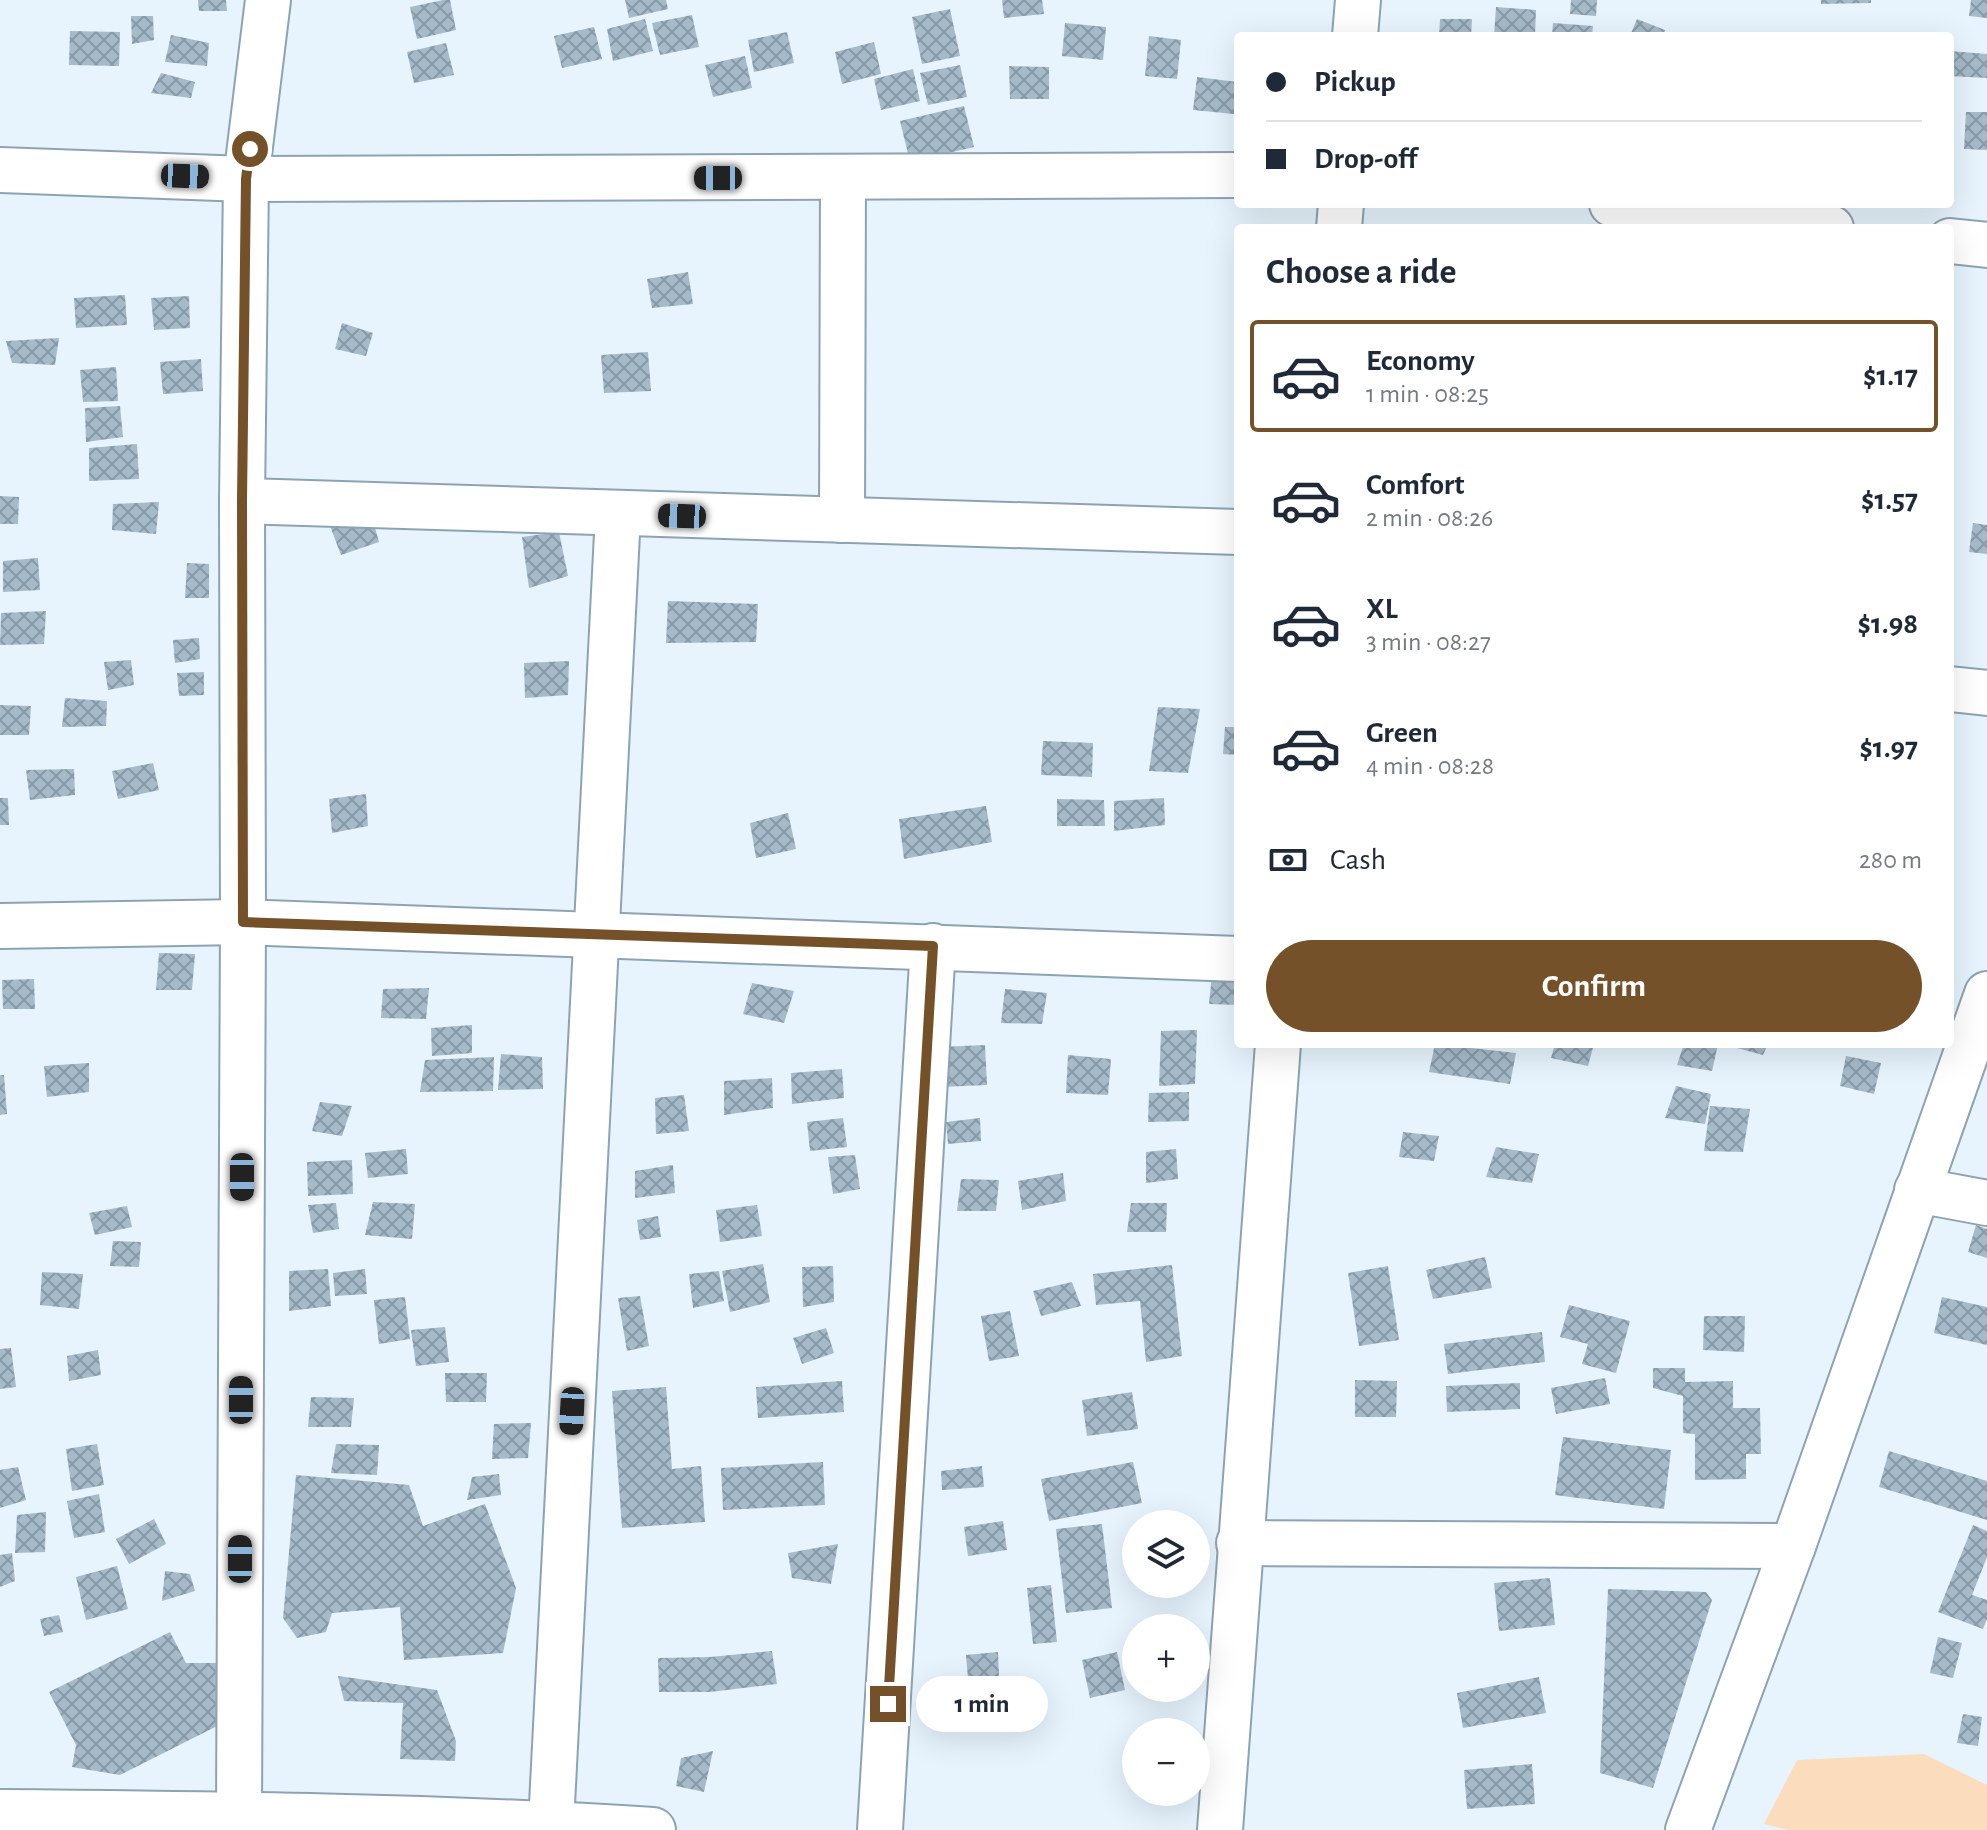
<!DOCTYPE html>
<meta charset="utf-8">
<style>
:root{--surface:#fff;--page:#f2f2f3;--text:#1f2937;--muted:#747a83;--line:#e0e1e3;--accent:#745129}
body{margin:0;font-family:"Alegreya Sans",sans-serif;background:var(--page);color:var(--text);height:100vh;display:flex;flex-direction:column;font-size:30px;white-space:nowrap}
*{box-sizing:border-box;margin:0}
p{font-size:26px;color:var(--muted)}
.icon{flex:none;width:44px;height:44px;fill:none;stroke:currentColor;stroke-width:2;stroke-linecap:round;stroke-linejoin:round}
.map{position:relative;flex:1;overflow:hidden}
.side{position:absolute;left:1234px;top:224px;width:720px;height:824px;display:flex;flex-direction:column;background:var(--surface);border-radius:8px;box-shadow:0 8px 32px #0002}
.side>*{flex:none}
.banner{position:absolute;left:1234px;top:32px;width:720px;height:176px;border-radius:8px;box-shadow:0 8px 32px #0002;display:grid;align-content:center;height:176px;padding:0 32px;background:var(--surface)}
.fabs{position:absolute;left:1122px;top:1510px;display:grid;gap:16px}
.fabs a{display:grid;place-items:center;width:88px;height:88px;border-radius:50%;background:var(--surface);box-shadow:0 8px 32px #0002;font-size:40px}
.end{position:absolute;width:36px;height:36px;margin:-18px;border:10px solid #745129;background:#fff;box-shadow:0 0 0 4px #fff}
.from{border-radius:50%}
.bubble{position:absolute;height:56px;border-radius:28px;background:var(--surface);box-shadow:0 8px 32px #0002;font-size:26px;font-weight:700;line-height:56px;text-align:center}
.car{position:absolute;width:24px;height:48px;margin:-24px -12px;border-radius:10px;box-shadow:0 0 6px 2px #0007;background:linear-gradient(#222 24%,#8ab4d8 0 40%,#222 0 76%,#8ab4d8 0 86%,#222 0)}
.banner b{display:flex;align-items:center;gap:28px;height:76px;font-size:30px}
.banner b+b{border-top:2px solid var(--line)}
.banner i{width:20px;height:20px;background:var(--text)}
ul{padding:0;list-style:none}
li{display:flex;align-items:center;gap:24px;height:112px;margin:0 16px 12px;padding:0 16px;border:4px solid transparent;border-radius:8px}
li div{flex:1}
li b{display:block;font-size:30px}
li em{font-style:normal;font-weight:700}
li.active{border-color:var(--accent)}
li>.icon{width:72px;height:72px;stroke-width:1.5}
h2{padding:0 32px;font-size:36px;line-height:96px}
.pay{display:flex;align-items:center;gap:20px;height:88px;padding:0 32px;font-size:30px}
.pay p{margin-inline-start:auto}
.cta{display:flex;gap:16px;margin-top:auto;padding:16px 32px}
.cta a{flex:1;height:92px;border-radius:48px;background:var(--accent);color:#fff;font-size:32px;font-weight:700;line-height:92px;text-align:center}
.map>svg:first-child{display:block}
.grass{fill:#fbddbd}
.building{fill:url(#building-cross-hatch)}
.lines{fill:none;stroke-linecap:round;stroke-linejoin:round}
.minor-casing{stroke:#8ea3b1;stroke-width:48}
.minor{stroke:#fff;stroke-width:44}
.route{stroke:#745129;stroke-width:10}
</style>
<div class="map">
<svg width="1987" height="1830" viewBox="0 0 1987 1830">
<defs>
<pattern id="building-cross-hatch" width="8" height="8" patternUnits="userSpaceOnUse" patternTransform="scale(2)"><rect width="8" height="8" fill="#a6bbca"/><path d="M0 0l8 8M0 8l8-8" fill="none" stroke="#8899a6"/></pattern>
</defs>
<rect width="100%" height="100%" fill="#e7f4fd"/>
<polygon class="grass" points="1924,1754 1987,1785 1987,1830 1788,1830 1764,1824 1797,1760"/>
<g class="building">
<polygon points="198,0 226,0 227,11 199,11"/>
<polygon points="443,0 450,0 456,30 417,39 410,7"/>
<polygon points="625,0 666,0 668,9 629,18"/>
<polygon points="1002,0 1042,0 1044,14 1004,18"/>
<polygon points="1571,0 1597,0 1596,16 1570,14"/>
<polygon points="1821,0 1871,0 1871,3 1821,4"/>
<polygon points="1971,0 1987,0 1987,18 1969,16"/>
<polygon points="1496,7 1536,10 1535,36 1494,36"/>
<polygon points="950,9 960,56 922,64 912,17"/>
<polygon points="692,15 699,47 660,55 652,23"/>
<polygon points="131,16 153,16 154,40 132,44"/>
<polygon points="645,19 653,51 613,61 607,29"/>
<polygon points="1440,19 1472,19 1471,36 1439,36"/>
<polygon points="1637,19 1665,30 1663,36 1630,36"/>
<polygon points="1065,23 1106,27 1103,60 1062,56"/>
<polygon points="1553,23 1593,26 1592,36 1552,36"/>
<polygon points="594,27 602,59 562,68 554,36"/>
<polygon points="70,31 120,32 119,66 69,65"/>
<polygon points="787,32 794,63 754,72 748,40"/>
<polygon points="171,35 209,43 207,66 165,62"/>
<polygon points="1149,36 1181,40 1177,79 1145,76"/>
<polygon points="874,42 881,74 842,84 835,52"/>
<polygon points="446,43 454,75 414,83 407,52"/>
<polygon points="1950,51 1987,54 1987,78 1950,76"/>
<polygon points="745,56 752,88 713,97 705,65"/>
<polygon points="960,65 967,97 928,105 920,73"/>
<polygon points="1009,66 1049,67 1049,99 1010,99"/>
<polygon points="913,69 920,101 881,110 874,79"/>
<polygon points="161,73 195,82 191,98 151,93"/>
<polygon points="1197,77 1237,82 1234,114 1193,110"/>
<polygon points="964,106 974,147 910,162 900,121"/>
<polygon points="1966,112 1987,112 1987,150 1964,149"/>
<polygon points="688,272 693,304 652,308 647,279"/>
<polygon points="125,295 127,325 76,328 74,298"/>
<polygon points="189,296 190,328 154,330 151,298"/>
<polygon points="342,323 373,333 366,356 335,349"/>
<polygon points="59,338 55,365 12,363 6,341"/>
<polygon points="648,352 651,391 604,393 601,355"/>
<polygon points="201,359 203,391 163,394 160,362"/>
<polygon points="116,367 118,401 83,402 80,370"/>
<polygon points="120,406 123,437 86,442 85,408"/>
<polygon points="137,444 139,479 89,481 89,448"/>
<polygon points="0,496 19,497 18,524 0,524"/>
<polygon points="159,502 156,534 112,530 113,504"/>
<polygon points="372,517 379,542 341,555 330,526"/>
<polygon points="1973,523 1987,525 1987,554 1969,552"/>
<polygon points="559,532 568,576 529,588 522,537"/>
<polygon points="38,558 40,590 3,592 3,561"/>
<polygon points="187,563 209,564 209,598 185,598"/>
<polygon points="668,601 758,604 756,642 666,643"/>
<polygon points="46,611 44,644 0,645 1,613"/>
<polygon points="199,638 200,659 175,663 173,640"/>
<polygon points="131,660 134,685 108,690 104,662"/>
<polygon points="569,661 568,695 525,698 524,663"/>
<polygon points="204,672 204,695 179,696 177,673"/>
<polygon points="65,698 107,701 106,726 62,727"/>
<polygon points="0,705 31,706 29,735 0,735"/>
<polygon points="1158,707 1200,709 1188,773 1149,771"/>
<polygon points="1225,727 1238,727 1238,755 1223,754"/>
<polygon points="1043,741 1093,743 1092,777 1041,775"/>
<polygon points="153,763 159,790 118,799 112,771"/>
<polygon points="74,769 75,795 30,800 26,770"/>
<polygon points="366,794 368,826 332,833 329,799"/>
<polygon points="0,798 8,798 9,825 0,825"/>
<polygon points="1164,798 1165,825 1114,831 1114,801"/>
<polygon points="1057,799 1104,800 1105,826 1057,826"/>
<polygon points="986,806 992,842 904,859 899,819"/>
<polygon points="788,813 796,849 756,858 750,823"/>
<polygon points="159,953 195,954 192,990 156,990"/>
<polygon points="1212,974 1238,975 1238,1005 1209,1004"/>
<polygon points="34,979 35,1009 3,1009 2,980"/>
<polygon points="752,983 794,991 784,1023 743,1014"/>
<polygon points="429,988 426,1019 381,1018 383,989"/>
<polygon points="1005,989 1047,993 1042,1024 1001,1023"/>
<polygon points="472,1025 472,1053 432,1056 431,1028"/>
<polygon points="1197,1030 1195,1084 1159,1086 1161,1031"/>
<polygon points="1435,1044 1516,1053 1510,1084 1429,1072"/>
<polygon points="1555,1044 1594,1044 1588,1066 1551,1058"/>
<polygon points="1684,1044 1718,1044 1712,1071 1677,1065"/>
<polygon points="1722,1044 1768,1044 1763,1055"/>
<polygon points="985,1045 987,1085 941,1087 939,1047"/>
<polygon points="501,1054 542,1057 543,1089 498,1090"/>
<polygon points="1068,1055 1111,1059 1108,1095 1066,1093"/>
<polygon points="1846,1056 1881,1063 1874,1094 1840,1086"/>
<polygon points="494,1057 493,1091 420,1092 425,1060"/>
<polygon points="89,1063 89,1092 47,1097 44,1066"/>
<polygon points="842,1069 844,1098 792,1104 791,1073"/>
<polygon points="0,1075 4,1075 7,1114 0,1115"/>
<polygon points="772,1078 773,1108 724,1115 724,1081"/>
<polygon points="1676,1086 1711,1094 1705,1124 1665,1118"/>
<polygon points="1189,1092 1189,1121 1148,1122 1149,1093"/>
<polygon points="684,1095 689,1131 656,1134 655,1098"/>
<polygon points="320,1102 352,1106 342,1136 312,1131"/>
<polygon points="1710,1106 1750,1109 1743,1152 1704,1151"/>
<polygon points="843,1118 847,1147 810,1151 807,1122"/>
<polygon points="980,1118 981,1141 948,1144 946,1122"/>
<polygon points="1403,1132 1439,1136 1434,1161 1399,1157"/>
<polygon points="1496,1147 1539,1154 1532,1183 1486,1177"/>
<polygon points="406,1149 408,1174 368,1178 365,1153"/>
<polygon points="1176,1149 1178,1179 1146,1183 1146,1152"/>
<polygon points="855,1155 860,1189 833,1194 828,1157"/>
<polygon points="352,1160 353,1194 308,1196 307,1162"/>
<polygon points="673,1165 675,1193 635,1198 635,1171"/>
<polygon points="1063,1173 1066,1201 1022,1210 1018,1181"/>
<polygon points="961,1179 999,1180 996,1211 957,1211"/>
<polygon points="373,1202 415,1204 412,1239 365,1235"/>
<polygon points="336,1203 339,1229 313,1233 308,1205"/>
<polygon points="1131,1203 1167,1203 1166,1232 1127,1232"/>
<polygon points="757,1205 762,1236 720,1242 716,1210"/>
<polygon points="127,1206 132,1227 95,1235 89,1213"/>
<polygon points="658,1216 661,1237 640,1240 637,1220"/>
<polygon points="1976,1225 1987,1229 1987,1258 1968,1252"/>
<polygon points="113,1241 141,1242 139,1267 110,1266"/>
<polygon points="1485,1257 1492,1288 1433,1299 1426,1270"/>
<polygon points="763,1264 770,1302 730,1312 722,1271"/>
<polygon points="1172,1265 1182,1356 1146,1362 1140,1301 1096,1305 1093,1274"/>
<polygon points="833,1266 834,1302 803,1307 802,1267"/>
<polygon points="1388,1266 1399,1340 1359,1346 1348,1273"/>
<polygon points="328,1269 331,1306 289,1311 289,1271"/>
<polygon points="365,1269 367,1294 335,1296 333,1273"/>
<polygon points="719,1271 724,1301 693,1308 689,1274"/>
<polygon points="42,1272 83,1274 79,1309 40,1305"/>
<polygon points="1072,1282 1081,1306 1041,1316 1033,1291"/>
<polygon points="640,1296 649,1346 627,1351 618,1298"/>
<polygon points="405,1297 410,1339 379,1344 374,1300"/>
<polygon points="1942,1297 1987,1307 1987,1345 1934,1333"/>
<polygon points="1569,1305 1630,1321 1616,1373 1582,1364 1588,1344 1560,1337"/>
<polygon points="1010,1311 1019,1356 989,1361 981,1316"/>
<polygon points="1704,1316 1745,1316 1744,1352 1703,1350"/>
<polygon points="445,1327 449,1362 416,1366 411,1330"/>
<polygon points="826,1328 834,1353 802,1364 793,1338"/>
<polygon points="1542,1332 1545,1362 1448,1374 1444,1344"/>
<polygon points="11,1348 16,1387 0,1389 0,1349"/>
<polygon points="98,1350 101,1375 69,1381 67,1356"/>
<polygon points="1653,1368 1685,1368 1685,1382 1733,1381 1733,1408 1760,1408 1761,1454 1746,1454 1746,1479 1695,1480 1695,1434 1683,1433 1683,1396 1653,1388"/>
<polygon points="445,1373 487,1373 486,1402 446,1402"/>
<polygon points="1605,1378 1610,1404 1556,1414 1551,1388"/>
<polygon points="1355,1380 1397,1381 1396,1417 1355,1417"/>
<polygon points="842,1381 844,1412 758,1418 756,1387"/>
<polygon points="1520,1383 1520,1409 1447,1412 1446,1386"/>
<polygon points="666,1387 672,1469 701,1466 705,1522 622,1528 612,1391"/>
<polygon points="1132,1392 1138,1429 1087,1436 1082,1400"/>
<polygon points="311,1397 354,1398 351,1427 308,1427"/>
<polygon points="531,1423 528,1458 492,1459 494,1424"/>
<polygon points="1563,1437 1671,1450 1664,1509 1555,1495"/>
<polygon points="97,1444 104,1485 72,1491 66,1449"/>
<polygon points="336,1444 379,1445 377,1475 331,1473"/>
<polygon points="1889,1451 1987,1481 1987,1520 1879,1487"/>
<polygon points="823,1462 825,1505 723,1510 721,1468"/>
<polygon points="1133,1462 1142,1503 1049,1521 1041,1479"/>
<polygon points="982,1466 984,1487 942,1490 941,1471"/>
<polygon points="18,1467 26,1500 0,1508 0,1470"/>
<polygon points="499,1474 501,1495 467,1500 472,1477"/>
<polygon points="296,1475 409,1485 423,1526 485,1504 516,1588 503,1653 404,1660 400,1607 332,1613 326,1632 297,1638 283,1618"/>
<polygon points="99,1494 105,1532 74,1538 67,1501"/>
<polygon points="46,1512 45,1552 15,1553 17,1515"/>
<polygon points="154,1519 166,1544 129,1564 116,1539"/>
<polygon points="1003,1521 1007,1550 968,1556 964,1527"/>
<polygon points="1102,1524 1112,1608 1066,1613 1056,1529"/>
<polygon points="1973,1525 1987,1531 1987,1557 1972,1595 1987,1600 1987,1619 1983,1629 1938,1612"/>
<polygon points="838,1544 831,1584 792,1578 788,1553"/>
<polygon points="12,1553 15,1581 0,1587 0,1555"/>
<polygon points="117,1566 128,1609 86,1620 76,1577"/>
<polygon points="165,1571 190,1574 195,1591 162,1601"/>
<polygon points="1550,1578 1555,1625 1499,1631 1494,1583"/>
<polygon points="1051,1585 1057,1642 1033,1644 1027,1588"/>
<polygon points="1608,1589 1706,1592 1712,1600 1653,1788 1600,1773"/>
<polygon points="59,1615 63,1632 44,1636 40,1619"/>
<polygon points="170,1632 186,1663 232,1663 231,1719 120,1775 72,1767 76,1745 49,1692"/>
<polygon points="1938,1637 1962,1643 1953,1678 1930,1673"/>
<polygon points="772,1651 777,1684 710,1692 659,1692 658,1658 710,1657"/>
<polygon points="998,1652 999,1677 968,1679 966,1655"/>
<polygon points="1117,1652 1125,1690 1090,1698 1082,1660"/>
<polygon points="338,1676 437,1690 456,1741 455,1761 400,1759 403,1703 344,1701"/>
<polygon points="1539,1677 1546,1713 1463,1728 1457,1693"/>
<polygon points="1963,1714 1982,1717 1978,1746 1957,1743"/>
<polygon points="713,1751 704,1792 676,1786 681,1758"/>
<polygon points="1532,1764 1535,1804 1467,1809 1464,1770"/>
</g>
<g class="lines">
<g class="minor-casing">
<g id="minor">
<polyline points="1355,36 1358,0"/>
<polyline points="0,170 246,179 1238,175"/>
<polyline points="1612,204 1831,228"/>
<polyline points="1339,228 1341,204"/>
<polyline points="1950,241 1987,245"/>
<polyline points="242,501 1238,532"/>
<polyline points="842,520 843,177"/>
<polyline points="1950,689 1987,693"/>
<polyline points="0,926 243,922 1238,959"/>
<polyline points="1917,1190 1987,1203"/>
<polyline points="1239,1543 1793,1546"/>
<path d="M0 1812C218 1814 436 1816 653 1830"/>
<polyline points="551,1824 618,514"/>
<polyline points="236,1830 239,1814 243,922 242,501 246,179 268,0"/>
<polyline points="880,1830 933,946"/>
<polyline points="1220,1830 1278,1044"/>
<polyline points="1688,1830 1793,1546 1987,994"/>
</g>
</g>
<use href="#minor" class="minor"/>
</g>
<g class="lines">
<polyline class="route" points="250,149 246,179 242,501 243,922 933,946 888,1704"/>
</g>
</svg>
<div class="fabs">
<a><svg class="icon" aria-label="layers" viewBox="0 0 24 24"><path d="M12 4l9 5-9 5-9-5zM3 14l9 5 9-5"/></svg></a>
<a>+</a>
<a>−</a>
</div>
<i class="end from" style="left:250px;top:149px"></i>
<i class="end" style="left:888px;top:1704px"></i>
<div class="bubble" style="left:916px;top:1676px;width:132px">1 min</div>
<i class="car" style="left:185px;top:176px;rotate:92deg"></i>
<i class="car" style="left:718px;top:178px;rotate:270deg"></i>
<i class="car" style="left:682px;top:516px;rotate:272deg"></i>
<i class="car" style="left:242px;top:1177px;rotate:180deg"></i>
<i class="car" style="left:241px;top:1400px;rotate:0deg"></i>
<i class="car" style="left:572px;top:1411px;rotate:183deg"></i>
<i class="car" style="left:240px;top:1559px;rotate:0deg"></i>
<div class="banner">
<b><i class="from"></i>Pickup</b>
<b><i></i>Drop-off</b>
</div>
<section class="side">
<h2>Choose a ride</h2>
<ul>
<li class="active"><svg class="icon" aria-label="car" viewBox="0 0 24 24"><path d="M5 17H2v-5l4-1 3-4h7l3 4 3 1v5h-3M9 17h6M6 11h13"/><circle cx="7" cy="17" r="2"/><circle cx="17" cy="17" r="2"/></svg><div><b>Economy</b><p>1 min · 08:25</p></div><em>$1.17</em></li>
<li><svg class="icon" aria-label="car" viewBox="0 0 24 24"><path d="M5 17H2v-5l4-1 3-4h7l3 4 3 1v5h-3M9 17h6M6 11h13"/><circle cx="7" cy="17" r="2"/><circle cx="17" cy="17" r="2"/></svg><div><b>Comfort</b><p>2 min · 08:26</p></div><em>$1.57</em></li>
<li><svg class="icon" aria-label="car" viewBox="0 0 24 24"><path d="M5 17H2v-5l4-1 3-4h7l3 4 3 1v5h-3M9 17h6M6 11h13"/><circle cx="7" cy="17" r="2"/><circle cx="17" cy="17" r="2"/></svg><div><b>XL</b><p>3 min · 08:27</p></div><em>$1.98</em></li>
<li><svg class="icon" aria-label="car" viewBox="0 0 24 24"><path d="M5 17H2v-5l4-1 3-4h7l3 4 3 1v5h-3M9 17h6M6 11h13"/><circle cx="7" cy="17" r="2"/><circle cx="17" cy="17" r="2"/></svg><div><b>Green</b><p>4 min · 08:28</p></div><em>$1.97</em></li>
</ul>
<div class="pay"><svg class="icon" aria-label="cash" viewBox="0 0 24 24"><path d="M3 7h18v10H3z"/><circle cx="12" cy="12" r="2"/></svg>Cash<p>280 m</p></div>
<div class="cta"><a>Confirm</a></div>
</section>
</div>
